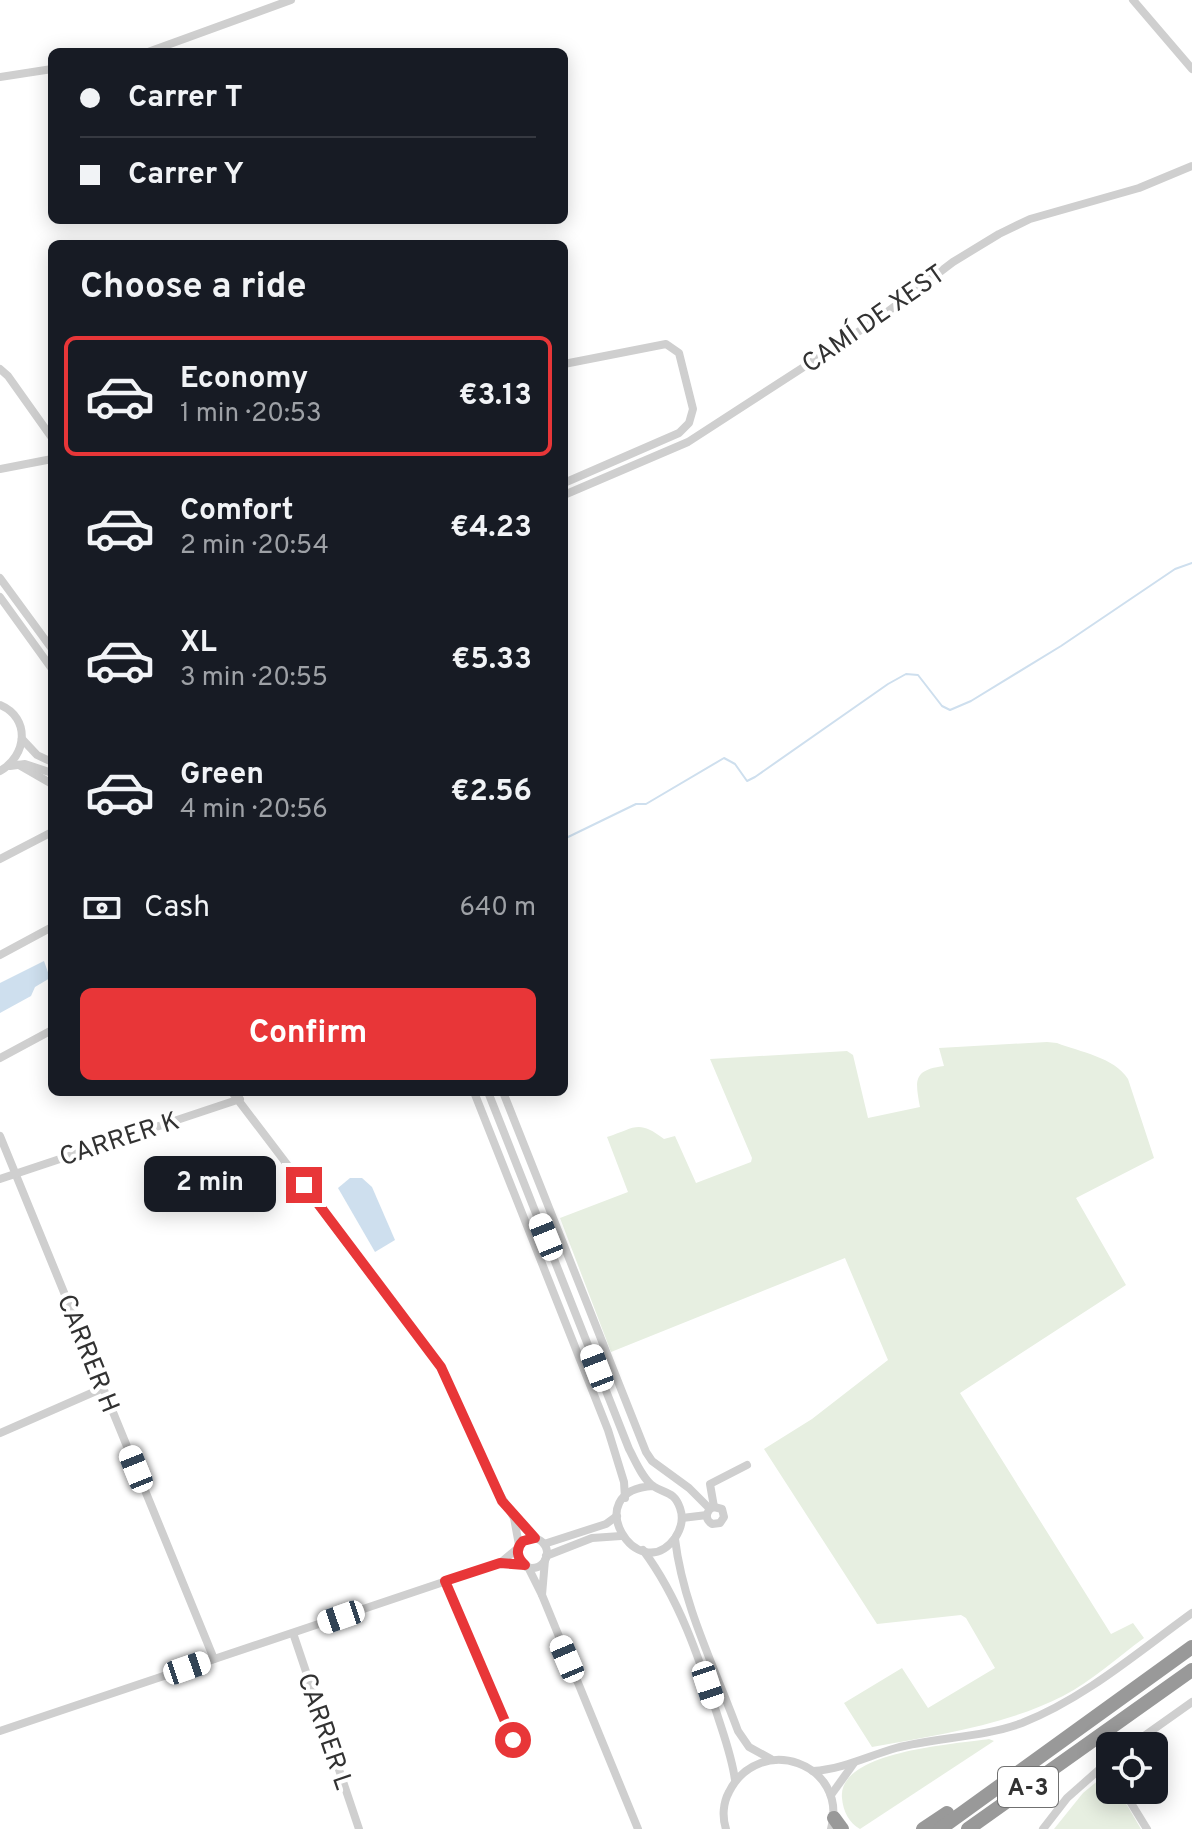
<!DOCTYPE html>
<meta charset="utf-8">
<style>
:root{--surface:#171b24;--page:#242831;--text:#f1f3f6;--muted:#9ea1a6;--line:#363941;--accent:#e83638}
body{margin:0;font-family:Overpass,sans-serif;background:var(--page);color:var(--text);height:100vh;display:flex;flex-direction:column;font-size:30px;white-space:nowrap}
*{box-sizing:border-box;margin:0}
p{font-size:26px;color:var(--muted)}
.icon{flex:none;width:44px;height:44px;fill:none;stroke:currentColor;stroke-width:2;stroke-linecap:round;stroke-linejoin:round}
.map{position:relative;flex:1;overflow:hidden}
.sheet{position:absolute;left:48px;top:240px;width:520px;height:856px;display:flex;flex-direction:column;background:var(--surface);border-radius:12px;box-shadow:0 4px 20px #0003}
.sheet>*{flex:none}
.hud{position:absolute;left:48px;top:48px;width:520px;height:176px;border-radius:12px;box-shadow:0 4px 20px #0003;display:grid;align-content:center;height:176px;padding:0 32px;background:var(--surface)}
.controls{position:absolute;left:1096px;top:1732px;display:grid;gap:16px}
.controls a{display:grid;place-items:center;width:72px;height:72px;border-radius:12px;background:var(--surface);box-shadow:0 4px 20px #0003;font-size:40px}
.end{position:absolute;width:36px;height:36px;margin:-18px;border:10px solid #e83638;background:#fff;box-shadow:0 0 0 4px #fff}
.from{border-radius:50%}
.bubble{position:absolute;height:56px;border-radius:12px;background:var(--surface);box-shadow:0 4px 20px #0003;font-size:26px;font-weight:700;line-height:56px;text-align:center}
.car{position:absolute;width:24px;height:48px;margin:-24px -12px;border-radius:10px;box-shadow:0 0 6px 2px #0007;background:linear-gradient(#fff 24%,#345 0 40%,#fff 0 76%,#345 0 86%,#fff 0)}
.hud b{display:flex;align-items:center;gap:28px;height:76px;font-size:30px}
.hud b+b{border-top:2px solid var(--line)}
.hud i{width:20px;height:20px;background:var(--text)}
ul{padding:0;list-style:none}
li{display:flex;align-items:center;gap:24px;height:120px;margin:0 16px 12px;padding:0 16px;border:4px solid transparent;border-radius:12px}
li div{flex:1}
li b{display:block;font-size:30px}
li em{font-style:normal;font-weight:700}
li.current{border-color:var(--accent)}
li>.icon{width:72px;height:72px;stroke-width:1.5}
h2{padding:0 32px;font-size:36px;line-height:96px}
.pay{display:flex;align-items:center;gap:20px;height:88px;padding:0 32px;font-size:30px}
.pay p{margin-inline-start:auto}
.cta{display:flex;gap:16px;margin-top:auto;padding:16px 32px}
.cta a{flex:1;height:92px;border-radius:12px;background:var(--accent);color:#fff;font-size:32px;font-weight:700;line-height:92px;text-align:center}
.map>svg:first-child{display:block}
.green{fill:#e7efe1}
.water{fill:#cedfee}
.lines{fill:none;stroke-linecap:round;stroke-linejoin:round}
.stream{stroke:#cedfee;stroke-width:2}
.street{stroke:#cfcfcf;stroke-width:8}
.highway{stroke:#999;stroke-width:14}
.route{stroke:#e83638;stroke-width:10}
.labels{text-anchor:middle;stroke-width:8;stroke-linejoin:round;paint-order:stroke}
.shield{fill:#fff;stroke:#707070;stroke-width:2}
.shield-label{font-size:24px;font-weight:bold;fill:#323232}
.street-label{font-size:26px;fill:#323232;stroke:#fff}
</style>
<div class="map">
<svg width="1192" height="1829" viewBox="0 0 1192 1829">
<rect width="100%" height="100%" fill="#fff"/>
<g class="green">
<path d="M1047 1042 1057 1043C1080 1052 1114 1057 1128 1079L1154 1158 1076 1198 1126 1285 960 1393 1111 1634 1133 1623 1144 1638C1118 1657 1092 1681 1063 1696 1004 1726 936 1735 872 1747L844 1703 902 1668 928 1708 995 1668 966 1618 961 1615 877 1624 764 1449 812 1419 888 1360 845 1258 611 1352 560 1218 628 1192 607 1137C635 1128 638 1119 664 1139L675 1136 696 1183 751 1162 752 1158 710 1059 847 1051 853 1055 868 1118 920 1107C915 1080 913 1070 944 1066L939 1048Z"/>
<path d="M989 1739 994 1741 860 1829C849 1823 843 1811 842 1798 837 1751 957 1744 989 1739Z"/>
<polygon points="1106,1774 1110,1777 1110,1790 1118,1790 1141,1829 1054,1829 1083,1793"/>
</g>
<g class="water">
<polygon points="44,961 50,978 35,987 31,996 0,1013 0,983"/>
<polygon points="350,1178 362,1178 372,1187 395,1240 375,1252 338,1188"/>
</g>
<g class="lines">
<polyline class="stream" points="564,839 636,804 646,804 724,758 735,764 747,781 755,777 888,684 906,674 918,675 942,706 950,710 971,701 1061,646 1175,569 1192,563"/>
<g class="street">
<polyline points="1133,0 1192,69"/>
<polyline points="148,52 291,0"/>
<polyline points="0,77 52,69"/>
<polyline points="564,364 666,344 679,353 693,409 689,423 679,433 564,483"/>
<polyline points="0,369 8,376 52,438"/>
<polyline points="0,469 52,459"/>
<polyline points="564,495 688,442 878,319 953,262 999,234 1030,219 1139,188 1192,166"/>
<polyline points="0,578 52,649"/>
<polyline points="0,597 52,669"/>
<path d="M0 705C31 718 27 756 0 771"/>
<polyline points="22,739 37,755 52,762"/>
<polyline points="19,765 52,784"/>
<polyline points="10,766 25,764 52,773"/>
<polyline points="0,859 52,832"/>
<polyline points="0,955 52,927"/>
<polyline points="0,1058 52,1030"/>
<polyline points="232,1092 441,1367 495,1486 514,1518"/>
<polyline points="474,1092 608,1430 624,1482 625,1498"/>
<path d="M488 1092 629 1449C635 1460 642 1478 653 1486 665 1494 674 1491 680 1508 684 1519 681 1529 675 1538 638 1589 577 1490 653 1486"/>
<path d="M503 1092 646 1452 652 1461 689 1488 710 1509 714 1507 722 1509 724 1517 720 1523 712 1524C706 1520 705 1515 710 1509"/>
<polyline points="0,1136 214,1659"/>
<polyline points="0,1179 240,1099"/>
<polyline points="0,1433 103,1388"/>
<polyline points="714,1507 710,1484 747,1465"/>
<polyline points="682,1518 707,1515"/>
<circle cx="532" cy="1553" r="15"/>
<path d="M675 1539C683 1606 715 1668 738 1731L749 1747 771 1759"/>
<polyline points="544,1544 606,1524 617,1516"/>
<polyline points="519,1545 514,1518 535,1538"/>
<polyline points="518,1548 500,1563 523,1565"/>
<path d="M643 1550C679 1598 699 1658 717 1714 724 1736 732 1757 735 1780"/>
<polyline points="546,1556 592,1538 621,1536"/>
<polyline points="528,1567 542,1595 545,1560"/>
<polyline points="445,1581 513,1740"/>
<polyline points="542,1595 638,1829"/>
<polyline points="293,1633 359,1829"/>
<polyline points="0,1731 500,1563"/>
<polyline points="1130,1746 1192,1702"/>
<path d="M813 1771C843 1769 868 1756 896 1748 938 1737 981 1738 1022 1723 1085 1698 1138 1652 1192 1613"/>
<polyline points="1123,1790 1147,1829"/>
<polyline points="831,1795 854,1763"/>
<path d="M726 1829C722 1817 723 1803 729 1792 759 1732 849 1763 831 1829"/>
<polyline points="1043,1829 1067,1798 1110,1760"/>
</g>
<g class="highway">
<polyline points="834,1818 842,1829"/>
<polyline points="923,1829 947,1813"/>
<polyline points="940,1829 1192,1647"/>
<polyline points="968,1829 1192,1670"/>
</g>
</g>
<g class="lines">
<path class="route" d="M304 1185 441 1367 502 1501 535 1538 523 1541C515 1549 517 1558 525 1565L500 1563 445 1581 513 1740"/>
</g>
<g class="labels">
<rect class="shield" x="998" y="1767" width="60" height="40" rx="6"/>
<g class="shield-label">
<text x="1028" y="1795">A-3</text>
</g>
<g class="street-label">
<text transform="translate(873 318) rotate(-35)" y="9">CAMÍ DE XEST</text>
<text transform="translate(119 1138) rotate(-18)" y="9">CARRER K</text>
<text transform="translate(89 1353) rotate(68)" y="9">CARRER H</text>
<text transform="translate(326 1731) rotate(71)" y="9">CARRER L</text>
</g>
</g>
</svg>
<div class="controls">
<a><svg class="icon" aria-label="locate" viewBox="0 0 24 24"><circle cx="12" cy="12" r="6"/><path d="M12 2v4M12 18v4M2 12h4M18 12h4"/></svg></a>
</div>
<i class="end from" style="left:513px;top:1740px"></i>
<i class="end" style="left:304px;top:1185px"></i>
<div class="bubble" style="left:144px;top:1156px;width:132px">2 min</div>
<i class="car" style="left:546px;top:1237px;rotate:338deg"></i>
<i class="car" style="left:597px;top:1368px;rotate:339deg"></i>
<i class="car" style="left:136px;top:1469px;rotate:338deg"></i>
<i class="car" style="left:341px;top:1617px;rotate:251deg"></i>
<i class="car" style="left:567px;top:1659px;rotate:337deg"></i>
<i class="car" style="left:187px;top:1668px;rotate:71deg"></i>
<i class="car" style="left:708px;top:1685px;rotate:162deg"></i>
<div class="hud">
<b><i class="from"></i>Carrer T</b>
<b><i></i>Carrer Y</b>
</div>
<section class="sheet">
<h2>Choose a ride</h2>
<ul>
<li class="current"><svg class="icon" aria-label="car" viewBox="0 0 24 24"><path d="M5 17H2v-5l4-1 3-4h7l3 4 3 1v5h-3M9 17h6M6 11h13"/><circle cx="7" cy="17" r="2"/><circle cx="17" cy="17" r="2"/></svg><div><b>Economy</b><p>1 min · 20:53</p></div><em>€3.13</em></li>
<li><svg class="icon" aria-label="car" viewBox="0 0 24 24"><path d="M5 17H2v-5l4-1 3-4h7l3 4 3 1v5h-3M9 17h6M6 11h13"/><circle cx="7" cy="17" r="2"/><circle cx="17" cy="17" r="2"/></svg><div><b>Comfort</b><p>2 min · 20:54</p></div><em>€4.23</em></li>
<li><svg class="icon" aria-label="car" viewBox="0 0 24 24"><path d="M5 17H2v-5l4-1 3-4h7l3 4 3 1v5h-3M9 17h6M6 11h13"/><circle cx="7" cy="17" r="2"/><circle cx="17" cy="17" r="2"/></svg><div><b>XL</b><p>3 min · 20:55</p></div><em>€5.33</em></li>
<li><svg class="icon" aria-label="car" viewBox="0 0 24 24"><path d="M5 17H2v-5l4-1 3-4h7l3 4 3 1v5h-3M9 17h6M6 11h13"/><circle cx="7" cy="17" r="2"/><circle cx="17" cy="17" r="2"/></svg><div><b>Green</b><p>4 min · 20:56</p></div><em>€2.56</em></li>
</ul>
<div class="pay"><svg class="icon" aria-label="cash" viewBox="0 0 24 24"><path d="M3 7h18v10H3z"/><circle cx="12" cy="12" r="2"/></svg>Cash<p>640 m</p></div>
<div class="cta"><a>Confirm</a></div>
</section>
</div>
